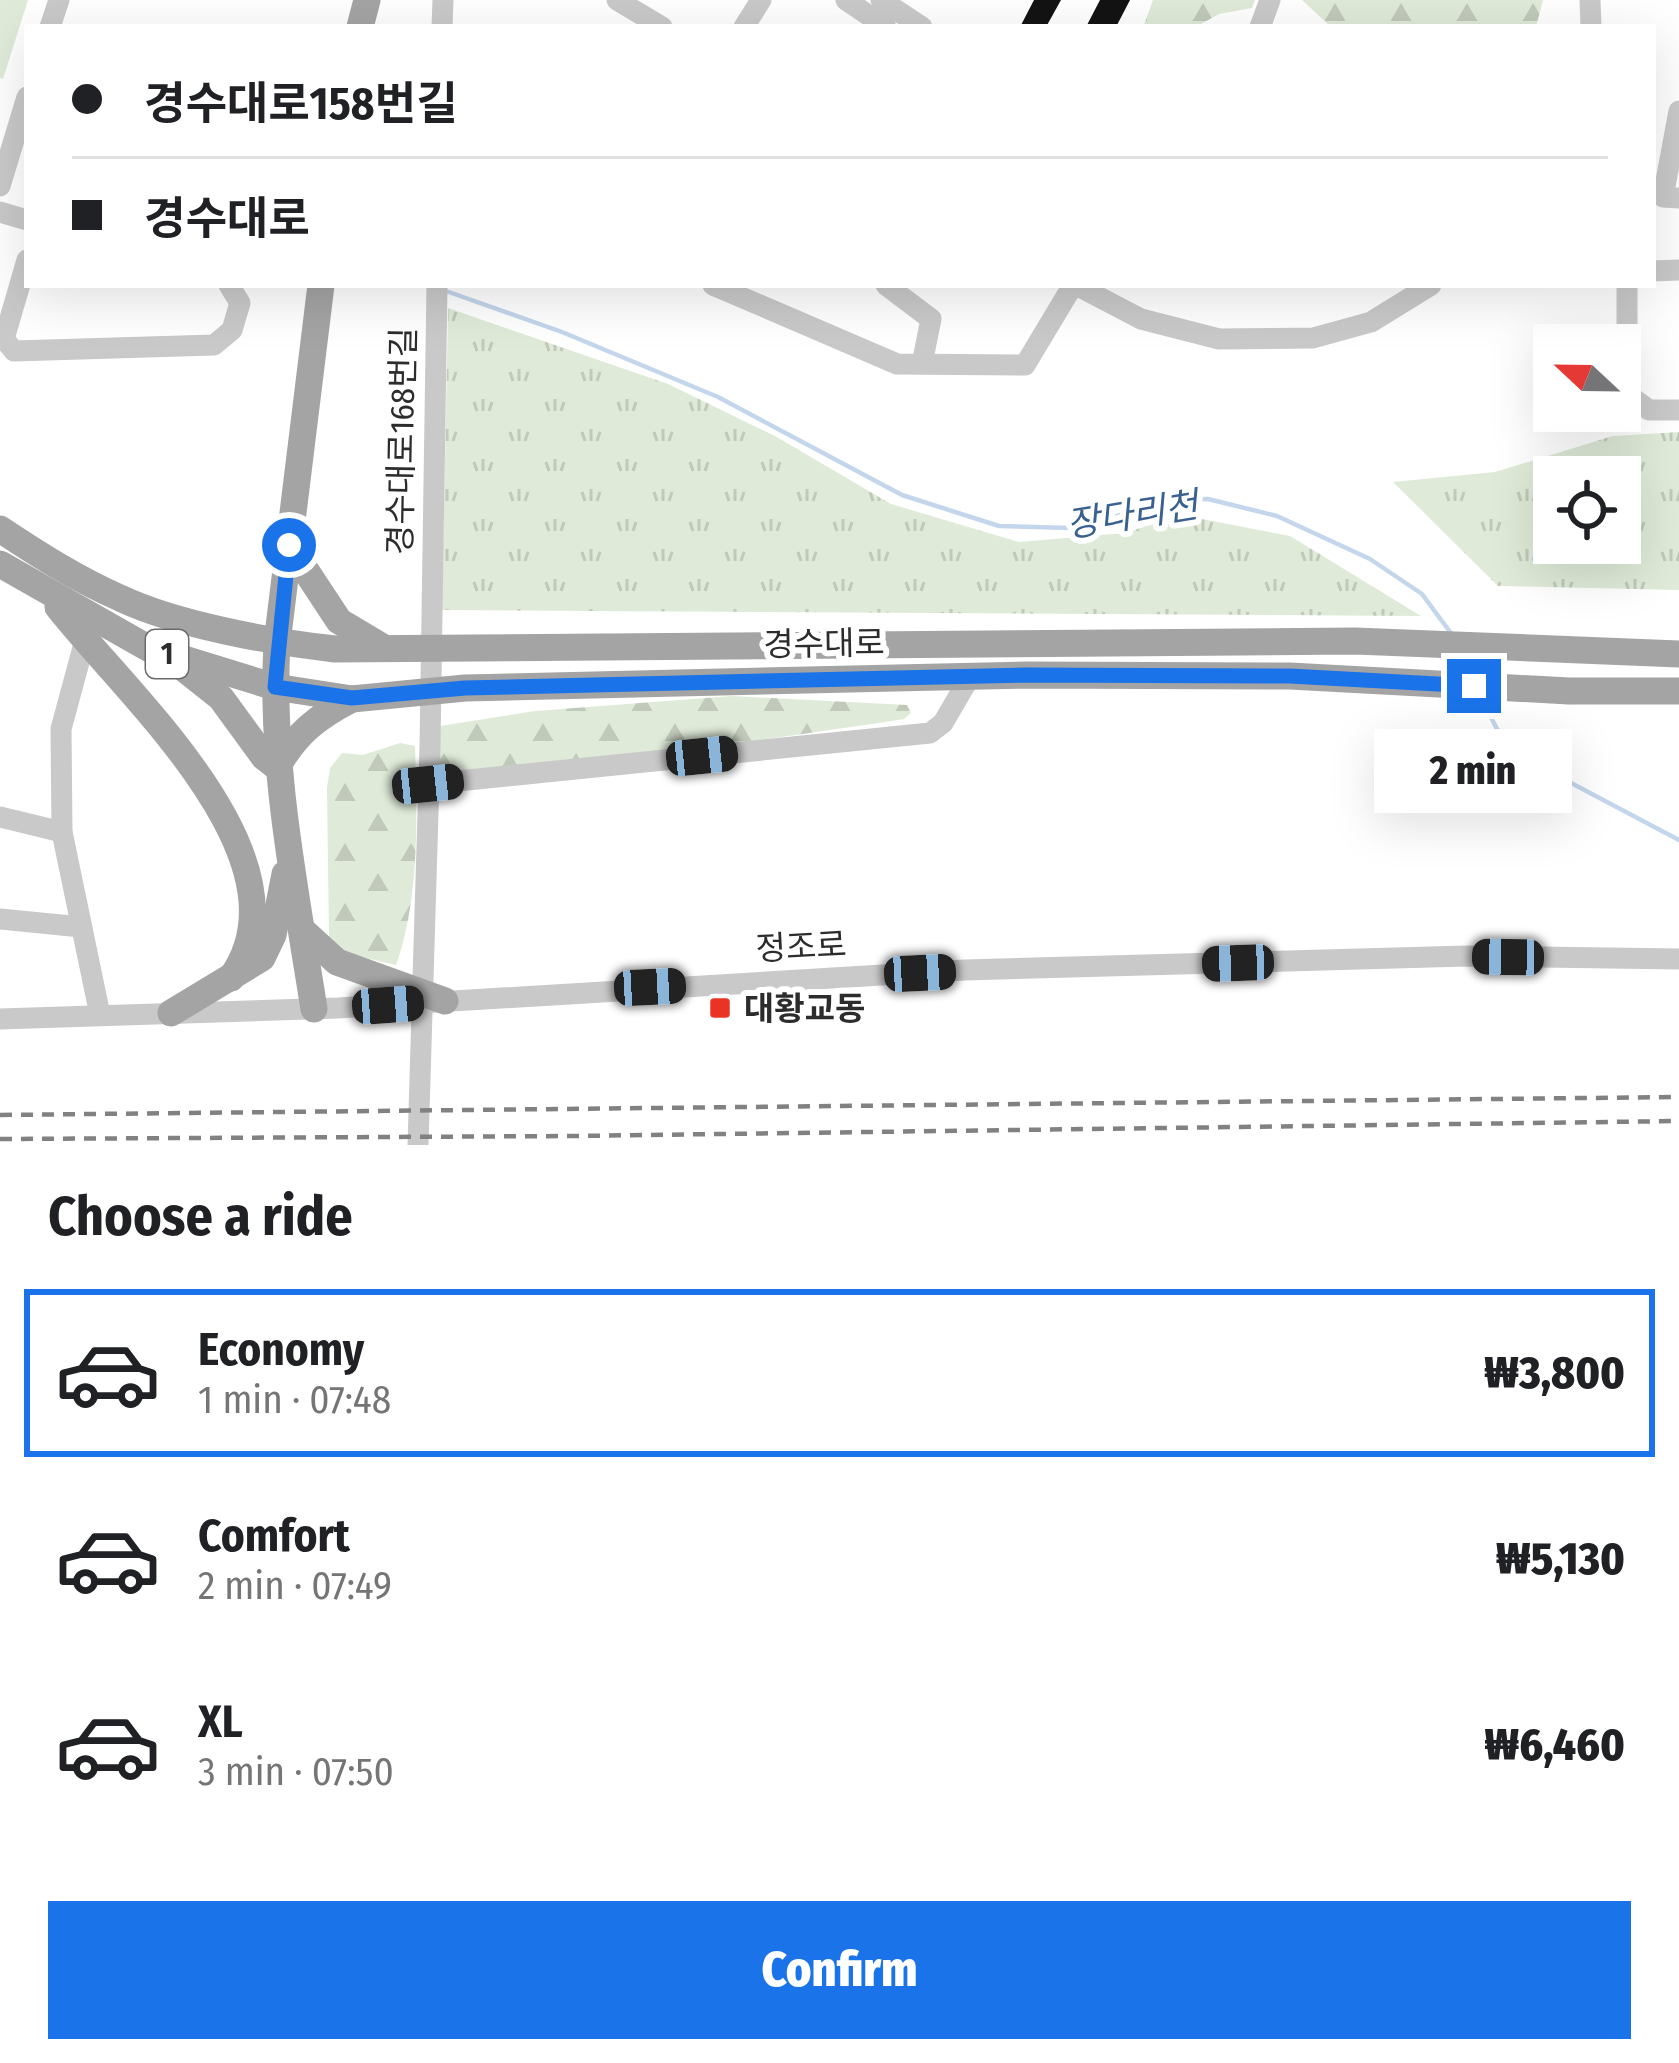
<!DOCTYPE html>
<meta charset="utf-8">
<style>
:root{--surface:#fff;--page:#f6f6f6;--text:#202124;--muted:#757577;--line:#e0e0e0;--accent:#1a73e8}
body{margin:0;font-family:"Fira Sans Condensed","Noto Sans KR",sans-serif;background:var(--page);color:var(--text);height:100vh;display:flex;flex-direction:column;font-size:45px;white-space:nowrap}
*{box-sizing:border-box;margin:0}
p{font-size:39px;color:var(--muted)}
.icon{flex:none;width:66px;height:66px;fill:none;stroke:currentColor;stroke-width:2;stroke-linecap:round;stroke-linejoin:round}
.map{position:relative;height:1145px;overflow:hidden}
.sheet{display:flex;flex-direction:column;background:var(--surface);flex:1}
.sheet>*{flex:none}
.top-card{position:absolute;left:24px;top:24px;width:1632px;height:264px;border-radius:0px;box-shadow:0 12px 48px #0002;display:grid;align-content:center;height:264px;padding:0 48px;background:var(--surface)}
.needle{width:78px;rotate:292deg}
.buttons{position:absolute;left:1533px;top:324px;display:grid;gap:24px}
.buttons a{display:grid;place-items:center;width:108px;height:108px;border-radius:0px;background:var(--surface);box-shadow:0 12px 48px #0002;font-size:60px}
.end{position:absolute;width:54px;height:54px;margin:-27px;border:15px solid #1a73e8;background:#fff;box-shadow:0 0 0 6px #fff}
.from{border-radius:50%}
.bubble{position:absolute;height:84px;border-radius:0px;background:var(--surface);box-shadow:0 12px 48px #0002;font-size:39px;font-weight:800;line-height:84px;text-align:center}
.car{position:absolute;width:36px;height:72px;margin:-36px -18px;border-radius:15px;box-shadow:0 0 9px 3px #0007;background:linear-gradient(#222 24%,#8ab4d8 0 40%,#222 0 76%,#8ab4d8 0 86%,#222 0)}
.top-card b{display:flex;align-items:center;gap:42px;height:114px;font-size:45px}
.top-card b+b{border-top:3px solid var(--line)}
.top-card i{width:30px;height:30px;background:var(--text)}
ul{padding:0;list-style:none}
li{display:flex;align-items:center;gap:36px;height:168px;margin:0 24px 18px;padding:0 24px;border:6px solid transparent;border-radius:0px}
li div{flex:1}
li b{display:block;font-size:45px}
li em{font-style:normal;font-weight:800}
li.on{border-color:var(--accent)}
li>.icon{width:108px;height:108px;stroke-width:1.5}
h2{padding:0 48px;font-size:54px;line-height:144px}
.cta{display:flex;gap:24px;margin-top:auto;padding:24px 48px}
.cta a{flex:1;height:138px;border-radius:0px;background:var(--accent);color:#fff;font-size:48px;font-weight:800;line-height:138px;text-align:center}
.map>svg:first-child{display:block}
.grass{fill:url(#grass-tufts);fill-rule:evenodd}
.forest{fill:url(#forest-firs)}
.pitch{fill:#dfead8}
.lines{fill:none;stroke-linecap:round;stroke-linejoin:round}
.stream{stroke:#c3d6ec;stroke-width:4.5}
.building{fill:#131313}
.minor{stroke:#c9c9c9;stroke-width:21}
.major{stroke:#a4a4a4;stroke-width:27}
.rail{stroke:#818181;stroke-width:4.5;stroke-dasharray:12 9;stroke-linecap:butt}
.route{stroke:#1a73e8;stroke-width:15}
.poi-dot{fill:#eb3325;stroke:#fff;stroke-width:4.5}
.labels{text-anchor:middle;stroke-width:12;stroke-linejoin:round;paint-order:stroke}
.shield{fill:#fff;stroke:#6b6b6b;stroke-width:3}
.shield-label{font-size:30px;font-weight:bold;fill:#2c2c2c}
.street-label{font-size:33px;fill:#2c2c2c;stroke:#fff}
.poi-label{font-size:33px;font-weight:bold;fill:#2c2c2c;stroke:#fff;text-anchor:start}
.water-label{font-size:36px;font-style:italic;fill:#386190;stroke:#fff}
</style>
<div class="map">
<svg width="1679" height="1145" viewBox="0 0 1679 1145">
<defs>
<pattern id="grass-tufts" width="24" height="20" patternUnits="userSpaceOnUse" patternTransform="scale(3)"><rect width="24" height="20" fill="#dfead8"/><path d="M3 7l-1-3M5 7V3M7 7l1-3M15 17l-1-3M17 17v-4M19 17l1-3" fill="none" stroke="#c0c9ba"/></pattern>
<pattern id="forest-firs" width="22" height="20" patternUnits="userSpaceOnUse" patternTransform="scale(3)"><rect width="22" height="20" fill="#dfead8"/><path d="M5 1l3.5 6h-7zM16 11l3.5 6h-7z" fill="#c0c9ba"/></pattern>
</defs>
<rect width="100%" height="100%" fill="#fff"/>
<g class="grass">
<polygon points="448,308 668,384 775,436 891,504 1019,542 1125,533 1181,515 1290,536 1421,616 442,610"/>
<path d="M1679 432V590L1498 586 1393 482 1495 472 1613 436ZM1554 477H1620V543H1554Z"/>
</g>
<g class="forest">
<polygon points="1153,0 1255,0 1252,8 1219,14 1201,24 1203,27 1151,27 1144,25"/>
<polygon points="1302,0 1543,0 1536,27 1331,27"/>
<path d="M732 696 907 705 911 713 904 719C749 743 593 762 436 774L440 726 535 711Z"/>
<path d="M400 743 415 746C417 816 420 898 396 965L344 953 329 937 327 788 330 768 342 753 363 755Z"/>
</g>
<polygon class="pitch" points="0,0 28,0 3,79 0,78"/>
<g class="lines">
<g class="stream">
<polyline points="446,291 562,332 718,397 902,495 999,526 1071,528 1177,500 1208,499 1277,516 1370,559 1422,594 1453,636"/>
<polyline points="1480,696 1497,729 1520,756 1679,840"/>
</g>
</g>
<g class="building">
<polygon points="1034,0 1061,0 1046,27 1020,27"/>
<polygon points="1100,0 1130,0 1116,27 1086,27"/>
</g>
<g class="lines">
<g class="minor">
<polyline points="617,0 662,27"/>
<polyline points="846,0 886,27"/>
<polyline points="881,0 922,27"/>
<polyline points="1590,0 1591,27"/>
<polyline points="50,27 59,0"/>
<polyline points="442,27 443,0"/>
<polyline points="744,27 761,0"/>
<polyline points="1260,27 1270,0"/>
<polyline points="1679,111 1663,197 1679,198"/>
<polyline points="0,186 27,97"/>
<polyline points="0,212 27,220"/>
<polyline points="27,260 4,339 14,351 214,345 232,330 240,303 229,285"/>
<polyline points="1653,271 1679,270"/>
<polyline points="713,285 897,364 1025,365 1073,285"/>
<polyline points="886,285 931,319 922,364"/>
<polyline points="1076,285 1141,319 1219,339 1313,338 1371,322 1431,285"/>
<polyline points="1627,285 1627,394 1649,410 1679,410"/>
<polyline points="85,640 61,729 62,832 100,1015"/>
<polyline points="428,784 930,733 943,723 971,675"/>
<polyline points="0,817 62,832"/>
<polyline points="0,919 81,927"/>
<polyline points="0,1019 338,1008 965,970 1466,956 1679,959"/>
<polyline points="418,1145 430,747 437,285"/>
</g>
<g class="major">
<polyline points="360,27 367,0"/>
<path d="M0 529C39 555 77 579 120 598 177 625 272 642 335 649L1355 641 1679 654"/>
<polyline points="289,545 339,621 381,646"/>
<polyline points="0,564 148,648 275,687 352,699 465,688 1025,675 1290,676 1569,691 1679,691"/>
<path d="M58 607C125 693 316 860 231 978"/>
<polyline points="177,663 221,698 264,757 277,767"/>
<path d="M277 767C297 733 317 717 352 699"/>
<polyline points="302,930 337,962 445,1001"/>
<path d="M314 1009C295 887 270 766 277 643L321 285"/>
<polyline points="171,1013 262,958 273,935 285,874"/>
</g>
<g class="rail">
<polyline points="0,1115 1679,1097"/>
<polyline points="0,1139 573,1136 1679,1121"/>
</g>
</g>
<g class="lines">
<polyline class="route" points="289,545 275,687 352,698 465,688 1025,675 1290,676 1474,686"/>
</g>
<rect class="poi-dot" x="708" y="996" width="24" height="24" rx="6"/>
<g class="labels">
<rect class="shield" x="146" y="630" width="42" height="48" rx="9"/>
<g class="shield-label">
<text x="167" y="664">1</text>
</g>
<g class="street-label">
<text transform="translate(401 441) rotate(-89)" y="12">경수대로168번길</text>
<text transform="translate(824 643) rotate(-1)" y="12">경수대로</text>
<text transform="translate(801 946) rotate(-3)" y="12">정조로</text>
</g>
<g class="poi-label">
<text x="744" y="1020">대황교동</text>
</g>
<g class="water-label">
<text transform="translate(1132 514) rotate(-9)" y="13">장다리천</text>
</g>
</g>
</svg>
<div class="buttons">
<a><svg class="needle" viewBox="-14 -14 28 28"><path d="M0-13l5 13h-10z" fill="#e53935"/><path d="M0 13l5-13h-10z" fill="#757577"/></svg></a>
<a><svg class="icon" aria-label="locate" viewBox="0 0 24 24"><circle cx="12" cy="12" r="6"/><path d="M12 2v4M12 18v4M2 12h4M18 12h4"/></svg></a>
</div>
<i class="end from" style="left:289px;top:545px"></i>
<i class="end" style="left:1474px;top:686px"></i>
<div class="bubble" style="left:1374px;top:729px;width:198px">2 min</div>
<i class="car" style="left:702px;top:756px;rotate:84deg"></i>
<i class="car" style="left:428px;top:784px;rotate:84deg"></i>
<i class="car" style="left:1508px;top:957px;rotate:271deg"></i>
<i class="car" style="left:1238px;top:963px;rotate:268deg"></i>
<i class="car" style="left:920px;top:973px;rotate:87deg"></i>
<i class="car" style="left:650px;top:987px;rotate:87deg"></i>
<i class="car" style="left:388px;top:1005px;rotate:86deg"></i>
<div class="top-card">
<b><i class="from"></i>경수대로158번길</b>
<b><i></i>경수대로</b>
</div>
</div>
<section class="sheet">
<h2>Choose a ride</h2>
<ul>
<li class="on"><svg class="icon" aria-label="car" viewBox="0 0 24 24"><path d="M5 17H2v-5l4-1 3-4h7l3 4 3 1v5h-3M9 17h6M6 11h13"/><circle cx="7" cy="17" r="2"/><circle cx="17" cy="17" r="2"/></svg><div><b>Economy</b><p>1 min · 07:48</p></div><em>₩3,800</em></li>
<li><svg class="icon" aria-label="car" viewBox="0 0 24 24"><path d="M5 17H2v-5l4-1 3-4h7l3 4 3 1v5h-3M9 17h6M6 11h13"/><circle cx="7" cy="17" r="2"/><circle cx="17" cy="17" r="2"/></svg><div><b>Comfort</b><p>2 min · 07:49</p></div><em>₩5,130</em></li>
<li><svg class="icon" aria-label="car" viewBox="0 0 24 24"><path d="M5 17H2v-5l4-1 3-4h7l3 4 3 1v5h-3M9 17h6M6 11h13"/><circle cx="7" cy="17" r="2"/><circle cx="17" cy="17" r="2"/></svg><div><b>XL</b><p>3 min · 07:50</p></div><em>₩6,460</em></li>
</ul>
<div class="cta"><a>Confirm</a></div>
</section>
